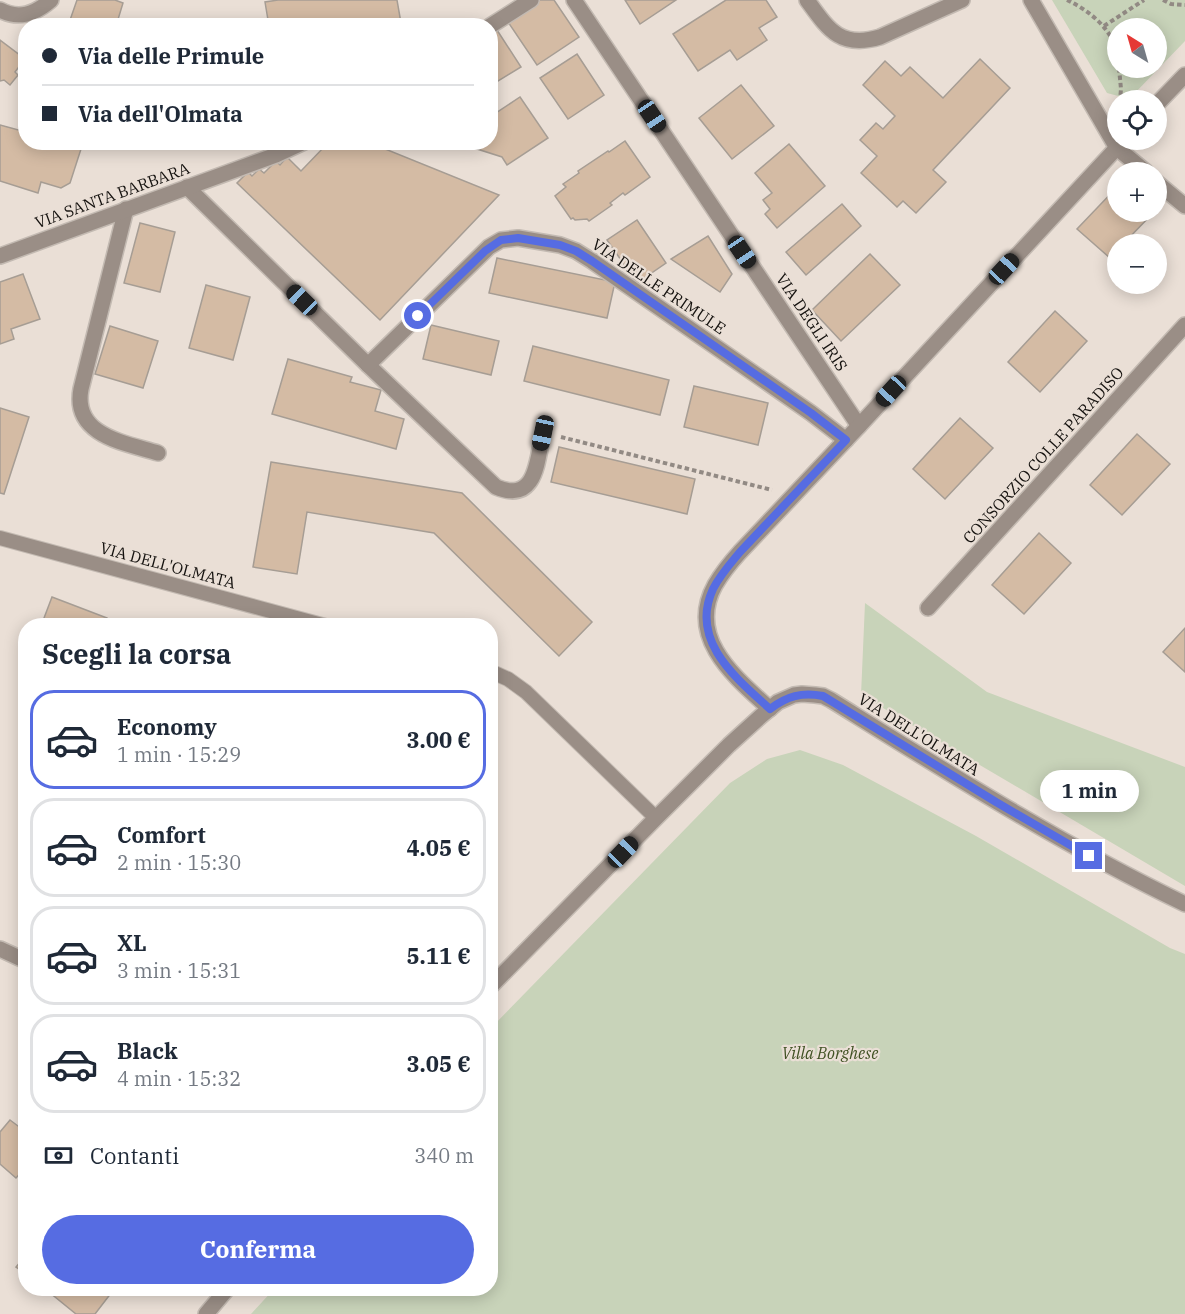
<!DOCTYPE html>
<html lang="it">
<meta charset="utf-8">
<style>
:root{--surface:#fff;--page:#f2f2f3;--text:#1f2937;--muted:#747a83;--line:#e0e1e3;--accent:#566ce2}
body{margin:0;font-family:"IBM Plex Serif",serif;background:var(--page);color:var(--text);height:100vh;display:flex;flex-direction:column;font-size:22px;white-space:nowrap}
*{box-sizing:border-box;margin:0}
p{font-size:20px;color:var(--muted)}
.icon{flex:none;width:33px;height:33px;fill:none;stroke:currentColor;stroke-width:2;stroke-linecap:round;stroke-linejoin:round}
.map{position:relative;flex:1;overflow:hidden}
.details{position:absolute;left:18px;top:618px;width:480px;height:678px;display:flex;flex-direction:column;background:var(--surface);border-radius:24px;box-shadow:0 3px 15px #0003}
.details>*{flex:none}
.hud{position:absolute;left:18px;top:18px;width:480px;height:132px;border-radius:24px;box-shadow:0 3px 15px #0003;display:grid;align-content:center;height:132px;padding:0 24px;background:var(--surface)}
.needle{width:39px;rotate:323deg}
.fabs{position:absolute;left:1107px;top:18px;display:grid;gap:12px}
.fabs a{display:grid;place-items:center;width:60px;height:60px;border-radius:50%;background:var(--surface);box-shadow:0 3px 15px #0003;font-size:30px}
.end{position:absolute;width:27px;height:27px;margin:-14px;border:8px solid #566ce2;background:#fff;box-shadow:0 0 0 3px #fff}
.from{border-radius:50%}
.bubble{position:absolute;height:42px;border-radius:21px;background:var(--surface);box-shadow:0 3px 15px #0003;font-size:20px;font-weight:800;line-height:42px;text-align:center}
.car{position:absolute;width:18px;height:36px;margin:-18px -9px;border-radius:8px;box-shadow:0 0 4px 2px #0007;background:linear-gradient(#222 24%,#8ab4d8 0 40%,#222 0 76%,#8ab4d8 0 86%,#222 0)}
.hud b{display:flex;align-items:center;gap:21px;height:57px;font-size:22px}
.hud b+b{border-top:2px solid var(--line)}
.hud i{width:15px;height:15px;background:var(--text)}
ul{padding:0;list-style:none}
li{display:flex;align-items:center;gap:18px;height:99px;margin:0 12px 9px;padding:0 12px;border:3px solid var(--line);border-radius:24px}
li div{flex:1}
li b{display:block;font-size:22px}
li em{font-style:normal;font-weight:800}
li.current{border-color:var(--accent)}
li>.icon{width:54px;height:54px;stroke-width:1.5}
h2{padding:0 24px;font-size:27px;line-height:72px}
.pay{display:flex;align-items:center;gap:15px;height:66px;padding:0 24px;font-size:22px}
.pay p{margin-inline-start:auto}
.cta{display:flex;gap:12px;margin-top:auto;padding:12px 24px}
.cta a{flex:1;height:69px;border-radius:36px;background:var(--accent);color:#fff;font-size:24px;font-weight:800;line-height:69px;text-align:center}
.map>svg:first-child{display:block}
.green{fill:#c8d3b9;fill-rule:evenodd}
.building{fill:#d4bba4;stroke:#a69d94;stroke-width:1.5}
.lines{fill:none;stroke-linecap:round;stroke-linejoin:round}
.service-casing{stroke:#c3bab2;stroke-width:16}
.minor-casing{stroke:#c3bab2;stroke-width:18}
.tertiary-casing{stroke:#c3bab2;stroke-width:18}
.path{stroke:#928a84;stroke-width:4;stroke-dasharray:4.5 3;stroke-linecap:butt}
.service{stroke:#9a8e86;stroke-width:14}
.minor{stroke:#9a8e86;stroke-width:15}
.tertiary{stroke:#9a8e86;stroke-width:15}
.route{stroke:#566ce2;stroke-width:8}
.labels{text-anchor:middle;stroke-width:4.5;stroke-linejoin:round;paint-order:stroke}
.street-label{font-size:16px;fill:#14110e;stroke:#eadfd6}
.park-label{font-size:16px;font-style:italic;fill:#405123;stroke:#eadfd6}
</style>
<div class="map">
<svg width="1185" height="1314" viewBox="0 0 1185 1314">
<rect width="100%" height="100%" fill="#eadfd6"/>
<g class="green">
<path d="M1052 0H1185V41L1134 94 1122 97 1107 93ZM1118 28H1156V68H1118Z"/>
<polygon points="865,603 987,692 1185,767 1185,886 861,695"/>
<polygon points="800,750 843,765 976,836 1170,948 1185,954 1185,1314 251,1314 274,1289 490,1288 491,1028 730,783 767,759"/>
</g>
<g class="building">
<polygon points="77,0 115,0 123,3 116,26 78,26 69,23"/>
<polygon points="278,0 397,0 401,23 388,26 269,26 265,2"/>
<polygon points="540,0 554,0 579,37 537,65 508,22"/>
<polygon points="625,0 676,0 640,24"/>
<polygon points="726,0 766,0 777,17 759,28 767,40 737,60 730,50 698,71 673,34"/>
<polygon points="497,30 521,67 490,86 490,34"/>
<polygon points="0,40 25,59 15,72 18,75 10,85 4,80 0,81"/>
<polygon points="577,54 604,95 568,119 540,78"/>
<polygon points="980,59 1010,88 933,170 946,182 916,213 903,201 897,207 861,173 877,156 860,140 876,123 883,129 895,116 863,85 885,61 901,76 910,67 943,98"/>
<polygon points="741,85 774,126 732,159 699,118"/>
<polygon points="520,97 548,138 507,165 502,157 474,148 470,142 490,142 490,117"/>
<polygon points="0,125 26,132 26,142 59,142 81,149 70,183 61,188 41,182 38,193 0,181"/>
<polygon points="625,141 650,177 625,195 623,193 610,203 612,205 589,221 587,219 575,220 573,218 571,219 555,196 566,187 563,184 579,173 578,171 608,151 609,152"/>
<polygon points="326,142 368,142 499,195 380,320 237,183 248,172 252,176 259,169 264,173 276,161 280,165 287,157 301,171 326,145"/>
<polygon points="789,144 825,186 777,228 765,214 770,209 763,200 772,193 755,173"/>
<polygon points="1118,186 1118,212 1154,212 1123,244 1118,244 1118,250 1110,258 1077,229"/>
<polygon points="842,204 861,226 806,275 786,252"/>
<polygon points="637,220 666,263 637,283 607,240"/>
<polygon points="140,223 175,232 160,292 124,283"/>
<polygon points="708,236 732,274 720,292 671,259"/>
<polygon points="870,254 900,285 841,341 812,310"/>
<polygon points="497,258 615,282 607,318 489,293"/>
<polygon points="23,274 40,319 11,329 14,339 0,344 0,282"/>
<polygon points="206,285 250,297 233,360 189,348"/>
<polygon points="1055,311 1087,341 1040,392 1008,362"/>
<polygon points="431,325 499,341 491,375 423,359"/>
<polygon points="110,326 158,341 143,388 95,374"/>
<polygon points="533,346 669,380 660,415 524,381"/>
<polygon points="288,359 352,377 350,382 381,390 375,411 404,419 396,449 272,414"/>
<polygon points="694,386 768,403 758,445 684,427"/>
<polygon points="0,408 29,417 4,494 0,493"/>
<polygon points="960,418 993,448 945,499 913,469"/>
<polygon points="1137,434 1170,464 1122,515 1090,485"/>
<polygon points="559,447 695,479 687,514 551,482"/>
<polygon points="271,462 462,493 592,622 559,656 434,533 307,512 297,574 253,567"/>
<polygon points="1039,533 1071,563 1024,614 992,585"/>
<polygon points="52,597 107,618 105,626 41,626"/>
<polygon points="1185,628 1185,672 1163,652"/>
<polygon points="10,1120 26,1132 26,1167 16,1178 0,1164 0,1132"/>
<polygon points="26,1255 26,1274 16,1267"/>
<polygon points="44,1288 115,1288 95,1314 76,1314"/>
</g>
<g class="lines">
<g class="service-casing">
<g id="service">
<polyline points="0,538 326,626"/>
<polyline points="490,671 508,679 526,692 656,818"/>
</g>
</g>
<g class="minor-casing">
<g id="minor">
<polyline points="574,0 859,426"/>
<path d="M807 0C828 29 840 49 880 37L962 0"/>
<polyline points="1031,0 1117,148 1146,172"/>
<path d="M0 10C19 20 35 14 51 0"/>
<polyline points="1156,105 1185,75"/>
<polyline points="1156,182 1185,206"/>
<path d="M187 187 368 365 496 487C537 504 537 460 543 433"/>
<path d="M126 209 81 389C72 436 126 443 158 453"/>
<polyline points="368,365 489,247 501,240 518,238 560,245 576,251 592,261 811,413 846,440"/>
<polyline points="928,608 1185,325"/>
<path d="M770 709C735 677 686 638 715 585 722 573 731 562 740 552L859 426 1124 140"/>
<polyline points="0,949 26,961"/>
<path d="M490 987 656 818 729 745 761 716 778 702 794 695 802 694 815 695 823 696 831 700C947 772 1062 845 1185 904"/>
<polyline points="206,1314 228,1288"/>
</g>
</g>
<g class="tertiary-casing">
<g id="tertiary">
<polyline points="490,26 531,0"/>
<polyline points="0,256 276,155 304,142"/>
</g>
</g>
<g class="path">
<path d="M1067 0C1090 11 1114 30 1118 57"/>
<polyline points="1163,0 1171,4 1185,5"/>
<polyline points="1104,26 1144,0"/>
<polyline points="1119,68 1121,89 1120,100"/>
<polyline points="561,437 772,490"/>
</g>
<use href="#service" class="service"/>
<use href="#minor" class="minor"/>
<use href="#tertiary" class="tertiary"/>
</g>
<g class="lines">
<path class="route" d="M418 316 485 251 501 240 518 238 560 245 576 251 592 261 811 413 846 440 740 552C730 564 720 575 713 589 689 641 736 678 770 709 787 696 802 692 823 696L996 802 1089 856"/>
</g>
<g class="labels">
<g class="street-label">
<text transform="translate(112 195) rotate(-20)" y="6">VIA SANTA BARBARA</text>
<text transform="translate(659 286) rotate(34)" y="6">VIA DELLE PRIMULE</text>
<text transform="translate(812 322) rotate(56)" y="6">VIA DEGLI IRIS</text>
<text transform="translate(1043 455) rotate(-48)" y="6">CONSORZIO COLLE PARADISO</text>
<text transform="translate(168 565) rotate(15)" y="6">VIA DELL'OLMATA</text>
<text transform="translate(919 734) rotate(32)" y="6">VIA DELL'OLMATA</text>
</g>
<g class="park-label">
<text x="830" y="1059">Villa Borghese</text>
</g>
</g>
</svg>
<div class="fabs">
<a><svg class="needle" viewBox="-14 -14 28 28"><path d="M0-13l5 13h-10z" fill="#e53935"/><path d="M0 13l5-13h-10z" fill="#747a83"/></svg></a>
<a><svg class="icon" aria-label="locate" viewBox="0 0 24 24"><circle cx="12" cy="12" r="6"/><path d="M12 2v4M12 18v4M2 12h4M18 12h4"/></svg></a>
<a>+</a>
<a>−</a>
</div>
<i class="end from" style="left:418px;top:316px"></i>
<i class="end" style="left:1089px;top:856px"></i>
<div class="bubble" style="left:1040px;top:770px;width:99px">1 min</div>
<i class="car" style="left:652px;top:116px;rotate:146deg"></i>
<i class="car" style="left:742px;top:252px;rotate:146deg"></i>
<i class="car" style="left:1004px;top:269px;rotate:43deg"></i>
<i class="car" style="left:302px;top:300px;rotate:314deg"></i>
<i class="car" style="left:891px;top:391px;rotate:223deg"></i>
<i class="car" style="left:543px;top:433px;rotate:192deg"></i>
<i class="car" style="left:623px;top:852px;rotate:44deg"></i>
<div class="hud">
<b><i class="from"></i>Via delle Primule</b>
<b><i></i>Via dell'Olmata</b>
</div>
<section class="details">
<h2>Scegli la corsa</h2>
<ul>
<li class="current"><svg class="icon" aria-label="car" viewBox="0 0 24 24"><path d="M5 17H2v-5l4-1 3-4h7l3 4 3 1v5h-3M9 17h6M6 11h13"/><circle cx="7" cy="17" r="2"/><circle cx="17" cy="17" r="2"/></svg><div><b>Economy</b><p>1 min · 15:29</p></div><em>3.00 €</em></li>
<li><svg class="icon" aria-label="car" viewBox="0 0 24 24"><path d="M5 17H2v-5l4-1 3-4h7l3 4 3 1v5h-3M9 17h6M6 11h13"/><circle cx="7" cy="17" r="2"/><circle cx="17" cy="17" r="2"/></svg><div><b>Comfort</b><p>2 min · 15:30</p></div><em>4.05 €</em></li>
<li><svg class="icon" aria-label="car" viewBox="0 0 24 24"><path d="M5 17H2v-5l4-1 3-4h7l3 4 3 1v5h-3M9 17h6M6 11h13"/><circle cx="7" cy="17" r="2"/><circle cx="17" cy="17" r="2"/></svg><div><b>XL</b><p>3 min · 15:31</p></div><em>5.11 €</em></li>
<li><svg class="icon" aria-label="car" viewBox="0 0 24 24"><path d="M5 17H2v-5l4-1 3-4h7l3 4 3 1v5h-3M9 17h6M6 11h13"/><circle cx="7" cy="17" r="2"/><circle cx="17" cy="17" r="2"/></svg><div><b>Black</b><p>4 min · 15:32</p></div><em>3.05 €</em></li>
</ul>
<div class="pay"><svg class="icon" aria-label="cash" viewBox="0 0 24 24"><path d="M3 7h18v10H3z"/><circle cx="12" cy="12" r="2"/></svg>Contanti<p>340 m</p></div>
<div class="cta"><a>Conferma</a></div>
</section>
</div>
